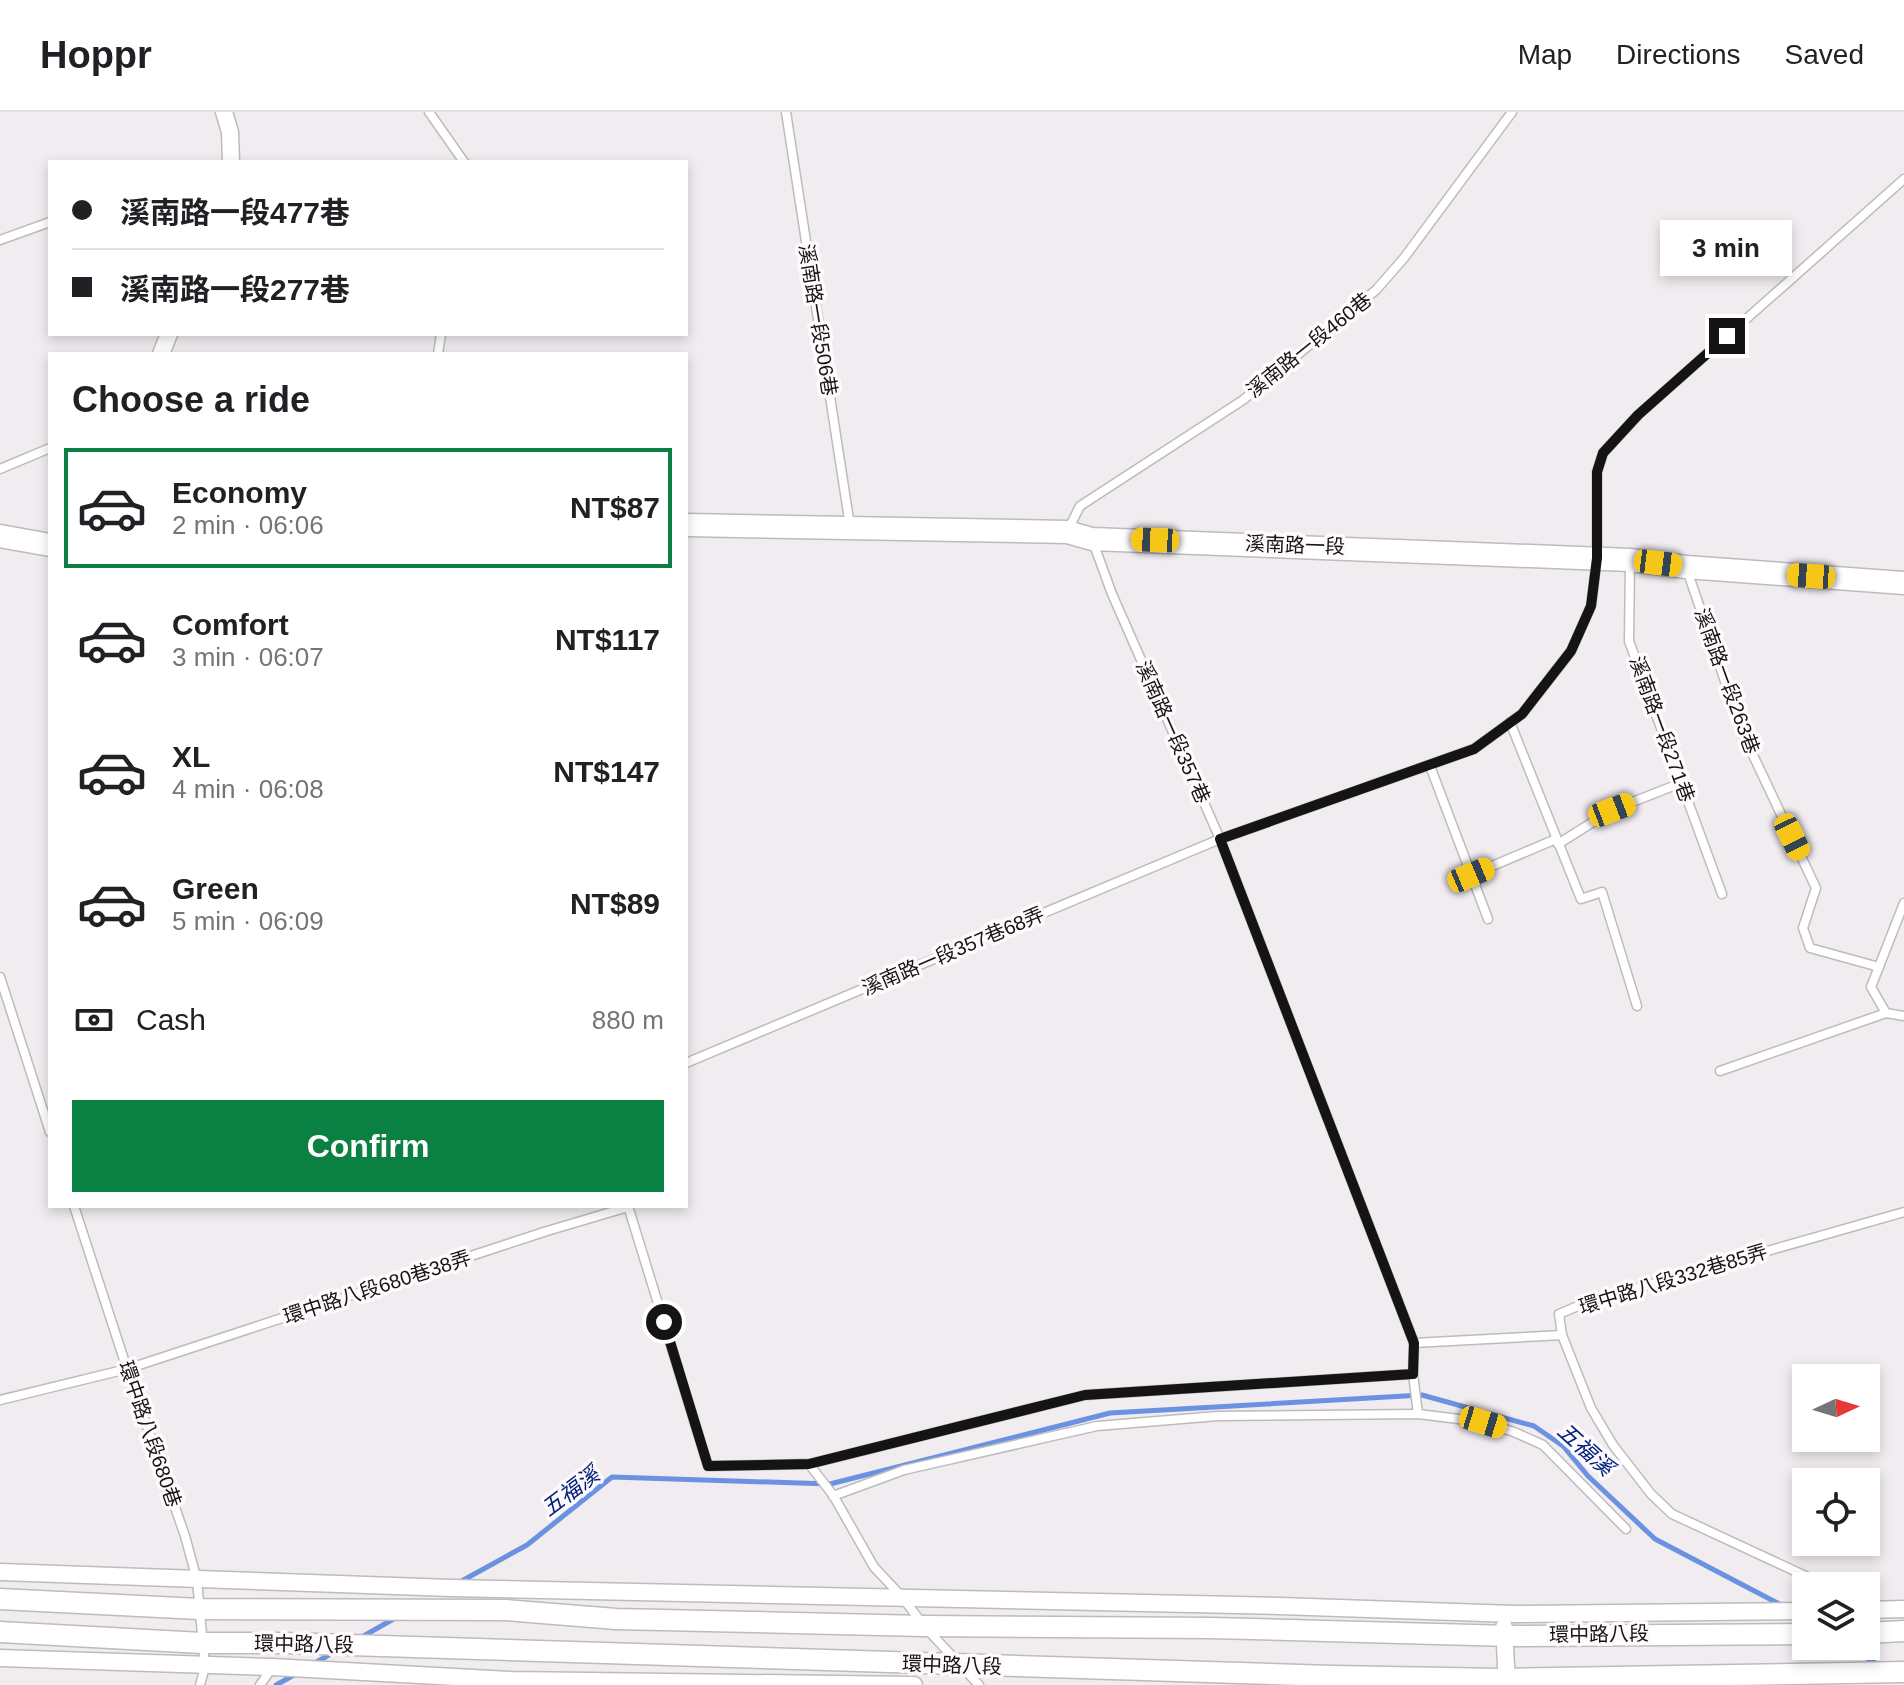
<!DOCTYPE html>
<meta charset="utf-8">
<style>
:root{--surface:#fff;--page:#f6f6f6;--text:#202124;--muted:#757577;--line:#e0e0e0;--accent:#0b8043}
body{margin:0;font-family:Helvetica,"Noto Sans TC",sans-serif;background:var(--page);color:var(--text);height:100vh;display:flex;flex-direction:column;font-size:30px;white-space:nowrap}
*{box-sizing:border-box;margin:0}
p{font-size:26px;color:var(--muted)}
.icon{flex:none;width:44px;height:44px;fill:none;stroke:currentColor;stroke-width:2;stroke-linecap:round;stroke-linejoin:round}
.map{position:relative;flex:1;overflow:hidden}
.side{position:absolute;left:48px;top:240px;width:640px;height:856px;display:flex;flex-direction:column;background:var(--surface);border-radius:0px;box-shadow:0 4px 12px #0003}
.side>*{flex:none}
.banner{position:absolute;left:48px;top:48px;width:640px;height:176px;border-radius:0px;box-shadow:0 4px 12px #0003;display:grid;align-content:center;height:176px;padding:0 24px;background:var(--surface)}
.needle{width:52px;rotate:86deg}
.tools{position:absolute;left:1792px;top:1252px;display:grid;gap:16px}
.tools a{display:grid;place-items:center;width:88px;height:88px;border-radius:0px;background:var(--surface);box-shadow:0 4px 12px #0003;font-size:40px}
.end{position:absolute;width:36px;height:36px;margin:-18px;border:10px solid #151415;background:#fff;box-shadow:0 0 0 4px #fff}
.from{border-radius:50%}
.bubble{position:absolute;height:56px;border-radius:0px;background:var(--surface);box-shadow:0 4px 12px #0003;font-size:26px;font-weight:600;line-height:56px;text-align:center}
.car{position:absolute;width:24px;height:48px;margin:-24px -12px;border-radius:10px;box-shadow:0 0 6px 2px #0007;background:linear-gradient(#f5c518 24%,#345 0 40%,#f5c518 0 76%,#345 0 86%,#f5c518 0)}
.banner b{display:flex;align-items:center;gap:28px;height:76px;font-size:30px}
.banner b+b{border-top:2px solid var(--line)}
.banner i{width:20px;height:20px;background:var(--text)}
ul{padding:0;list-style:none}
li{display:flex;align-items:center;gap:24px;height:120px;margin:0 16px 12px;padding:0 8px;border:4px solid transparent;border-radius:0px}
li div{flex:1}
li b{display:block;font-size:30px}
li em{font-style:normal;font-weight:600}
li.active{border-color:var(--accent)}
li>.icon{width:72px;height:72px;stroke-width:1.5}
h2{padding:0 24px;font-size:36px;line-height:96px}
.pay{display:flex;align-items:center;gap:20px;height:88px;padding:0 24px;font-size:30px}
.pay p{margin-inline-start:auto}
.action{display:flex;gap:16px;margin-top:auto;padding:16px 24px}
.action a{flex:1;height:92px;border-radius:0px;background:var(--accent);color:#fff;font-size:32px;font-weight:600;line-height:92px;text-align:center}
header{display:flex;align-items:center;gap:48px;box-sizing:border-box;height:112px;padding:0 40px;background:var(--surface);border-bottom:2px solid var(--line)}
header strong{font-size:38px}
nav{display:flex;gap:44px;margin-inline-start:auto;font-size:28px}
.map>svg:first-child{display:block}
.lines{fill:none;stroke-linecap:round;stroke-linejoin:round}
.stream{stroke:#6b92e0;stroke-width:5}
.service-casing{stroke:#bebabd;stroke-width:11}
.minor-casing{stroke:#bebabd;stroke-width:19}
.tertiary-casing{stroke:#bebabd;stroke-width:23}
.secondary-casing{stroke:#bebabd;stroke-width:25}
.service{stroke:#fff;stroke-width:8}
.minor{stroke:#fff;stroke-width:16}
.tertiary{stroke:#fff;stroke-width:20}
.secondary{stroke:#fff;stroke-width:22}
.route{stroke:#151415;stroke-width:10}
.labels{text-anchor:middle;stroke-width:7;stroke-linejoin:round;paint-order:stroke}
.street-label{font-size:20px;fill:#151415;stroke:#fef9fd}
.water-label{font-size:22px;font-style:italic;fill:#00207a;stroke:#fef9fd}
</style>
<header>
<strong>Hoppr</strong>
<nav><a>Map</a><a>Directions</a><a>Saved</a></nav>
</header>
<div class="map">
<svg width="1904" height="1573" viewBox="0 0 1904 1573">
<rect width="100%" height="100%" fill="#f0ecf0"/>
<g class="lines">
<g class="stream">
<polyline points="458,1471 527,1433 612,1365 830,1372 1110,1301 1422,1283 1534,1314 1563,1334 1588,1364 1655,1427 1783,1494"/>
<polyline points="360,1526 397,1505"/>
<polyline points="1847,1534 1877,1552"/>
<polyline points="315,1551 334,1540"/>
<polyline points="276,1573 296,1562"/>
</g>
<g class="service-casing">
<g id="service">
<polyline points="429,0 464,50"/>
<polyline points="786,0 850,414"/>
<polyline points="0,128 50,110"/>
<polyline points="438,242 441,222"/>
<polyline points="0,357 50,336"/>
<polyline points="1067,420 1080,394 1243,288 1376,178 1404,146 1512,0"/>
<polyline points="1093,430 1112,482 1220,727 1414,1231 1413,1262 1418,1302"/>
<polyline points="1630,449 1629,529 1722,782"/>
<polyline points="1687,458 1743,622 1816,776 1803,816 1810,836 1879,855"/>
<polyline points="1510,610 1581,787 1602,780 1637,894"/>
<polyline points="1430,654 1488,807"/>
<polyline points="1558,732 1612,698 1681,671"/>
<polyline points="1471,763 1556,727"/>
<polyline points="1904,791 1871,875 1886,901 1904,904"/>
<polyline points="0,865 50,1020"/>
<polyline points="686,951 1220,727 1474,637 1522,602 1571,539 1591,494 1597,446 1597,360 1603,341 1638,303 1904,67"/>
<polyline points="1720,959 1886,901"/>
<polyline points="74,1094 127,1257 185,1424 197,1468 205,1555 200,1573"/>
<polyline points="628,1094 708,1354 809,1352 833,1383 874,1455 903,1486 924,1514 979,1573"/>
<polyline points="1562,1223 1591,1296 1613,1333 1651,1382 1672,1402 1812,1467 1819,1474"/>
<polyline points="1414,1231 1562,1223 1559,1202 1585,1191 1904,1100"/>
<polyline points="0,1288 127,1257 547,1119 628,1095"/>
<polyline points="809,1352 1085,1283 1413,1262"/>
<polyline points="833,1384 904,1358 1097,1314 1218,1304 1418,1302 1483,1310 1514,1320 1543,1333 1626,1417"/>
<polyline points="260,1573 272,1556"/>
</g>
</g>
<g class="minor-casing">
<g id="minor">
<polyline points="224,0 230,20 231,50"/>
<polyline points="161,242 169,222"/>
<polyline points="0,1460 451,1476 1280,1494 1514,1502 1806,1499"/>
<polyline points="1866,1498 1904,1497"/>
<polyline points="1504,1515 1507,1573"/>
<polyline points="0,1546 272,1555 511,1568 914,1573"/>
</g>
</g>
<g class="tertiary-casing">
<g id="tertiary">
<polyline points="0,1487 199,1497 506,1498 616,1507 924,1514 1212,1516 1511,1524 1806,1522"/>
<polyline points="0,1520 202,1531 285,1531 1332,1564 1500,1567 1904,1560"/>
<polyline points="1866,1521 1904,1519"/>
</g>
</g>
<g class="secondary-casing">
<g id="secondary">
<polyline points="686,413 1067,420 1092,427 1630,448 1686,455 1904,471"/>
<polyline points="0,424 50,433"/>
</g>
</g>
<use href="#service" class="service"/>
<use href="#minor" class="minor"/>
<use href="#tertiary" class="tertiary"/>
<use href="#secondary" class="secondary"/>
</g>
<g class="lines">
<polyline class="route" points="664,1210 708,1354 809,1352 1085,1283 1413,1262 1414,1231 1220,727 1474,637 1522,602 1571,539 1591,494 1597,446 1597,360 1603,341 1638,303 1727,224"/>
</g>
<g class="labels">
<g class="street-label">
<text transform="translate(818 208) rotate(81)" y="7">溪南路一段506巷</text>
<text transform="translate(1309 233) rotate(-39)" y="7">溪南路一段460巷</text>
<text transform="translate(1295 433) rotate(2)" y="7">溪南路一段</text>
<text transform="translate(1727 569) rotate(70)" y="7">溪南路一段263巷</text>
<text transform="translate(1662 617) rotate(70)" y="7">溪南路一段271巷</text>
<text transform="translate(1173 620) rotate(66)" y="7">溪南路一段357巷</text>
<text transform="translate(953 839) rotate(-23)" y="7">溪南路一段357巷68弄</text>
<text transform="translate(1673 1167) rotate(-17)" y="7">環中路八段332巷85弄</text>
<text transform="translate(377 1175) rotate(-18)" y="7">環中路八段680巷38弄</text>
<text transform="translate(150 1322) rotate(71)" y="7">環中路八段680巷</text>
<text transform="translate(1599 1522) rotate(-1)" y="7">環中路八段</text>
<text transform="translate(304 1532) rotate(1)" y="7">環中路八段</text>
<text transform="translate(952 1553) rotate(2)" y="7">環中路八段</text>
</g>
<g class="water-label">
<text transform="translate(1586 1337) rotate(42)" y="8">五福溪</text>
<text transform="translate(570 1379) rotate(-37)" y="8">五福溪</text>
</g>
</g>
</svg>
<div class="tools">
<a><svg class="needle" viewBox="-14 -14 28 28"><path d="M0-13l5 13h-10z" fill="#e53935"/><path d="M0 13l5-13h-10z" fill="#757577"/></svg></a>
<a><svg class="icon" aria-label="locate" viewBox="0 0 24 24"><circle cx="12" cy="12" r="6"/><path d="M12 2v4M12 18v4M2 12h4M18 12h4"/></svg></a>
<a><svg class="icon" aria-label="layers" viewBox="0 0 24 24"><path d="M12 4l9 5-9 5-9-5zM3 14l9 5 9-5"/></svg></a>
</div>
<i class="end from" style="left:664px;top:1210px"></i>
<i class="end" style="left:1727px;top:224px"></i>
<div class="bubble" style="left:1660px;top:108px;width:132px">3 min</div>
<i class="car" style="left:1155px;top:428px;rotate:272deg"></i>
<i class="car" style="left:1658px;top:451px;rotate:97deg"></i>
<i class="car" style="left:1811px;top:464px;rotate:274deg"></i>
<i class="car" style="left:1612px;top:698px;rotate:69deg"></i>
<i class="car" style="left:1792px;top:725px;rotate:154deg"></i>
<i class="car" style="left:1471px;top:763px;rotate:67deg"></i>
<i class="car" style="left:1483px;top:1310px;rotate:107deg"></i>
<div class="banner">
<b><i class="from"></i>溪南路一段477巷</b>
<b><i></i>溪南路一段277巷</b>
</div>
<section class="side">
<h2>Choose a ride</h2>
<ul>
<li class="active"><svg class="icon" aria-label="car" viewBox="0 0 24 24"><path d="M5 17H2v-5l4-1 3-4h7l3 4 3 1v5h-3M9 17h6M6 11h13"/><circle cx="7" cy="17" r="2"/><circle cx="17" cy="17" r="2"/></svg><div><b>Economy</b><p>2 min · 06:06</p></div><em>NT$87</em></li>
<li><svg class="icon" aria-label="car" viewBox="0 0 24 24"><path d="M5 17H2v-5l4-1 3-4h7l3 4 3 1v5h-3M9 17h6M6 11h13"/><circle cx="7" cy="17" r="2"/><circle cx="17" cy="17" r="2"/></svg><div><b>Comfort</b><p>3 min · 06:07</p></div><em>NT$117</em></li>
<li><svg class="icon" aria-label="car" viewBox="0 0 24 24"><path d="M5 17H2v-5l4-1 3-4h7l3 4 3 1v5h-3M9 17h6M6 11h13"/><circle cx="7" cy="17" r="2"/><circle cx="17" cy="17" r="2"/></svg><div><b>XL</b><p>4 min · 06:08</p></div><em>NT$147</em></li>
<li><svg class="icon" aria-label="car" viewBox="0 0 24 24"><path d="M5 17H2v-5l4-1 3-4h7l3 4 3 1v5h-3M9 17h6M6 11h13"/><circle cx="7" cy="17" r="2"/><circle cx="17" cy="17" r="2"/></svg><div><b>Green</b><p>5 min · 06:09</p></div><em>NT$89</em></li>
</ul>
<div class="pay"><svg class="icon" aria-label="cash" viewBox="0 0 24 24"><path d="M3 7h18v10H3z"/><circle cx="12" cy="12" r="2"/></svg>Cash<p>880 m</p></div>
<div class="action"><a>Confirm</a></div>
</section>
</div>
